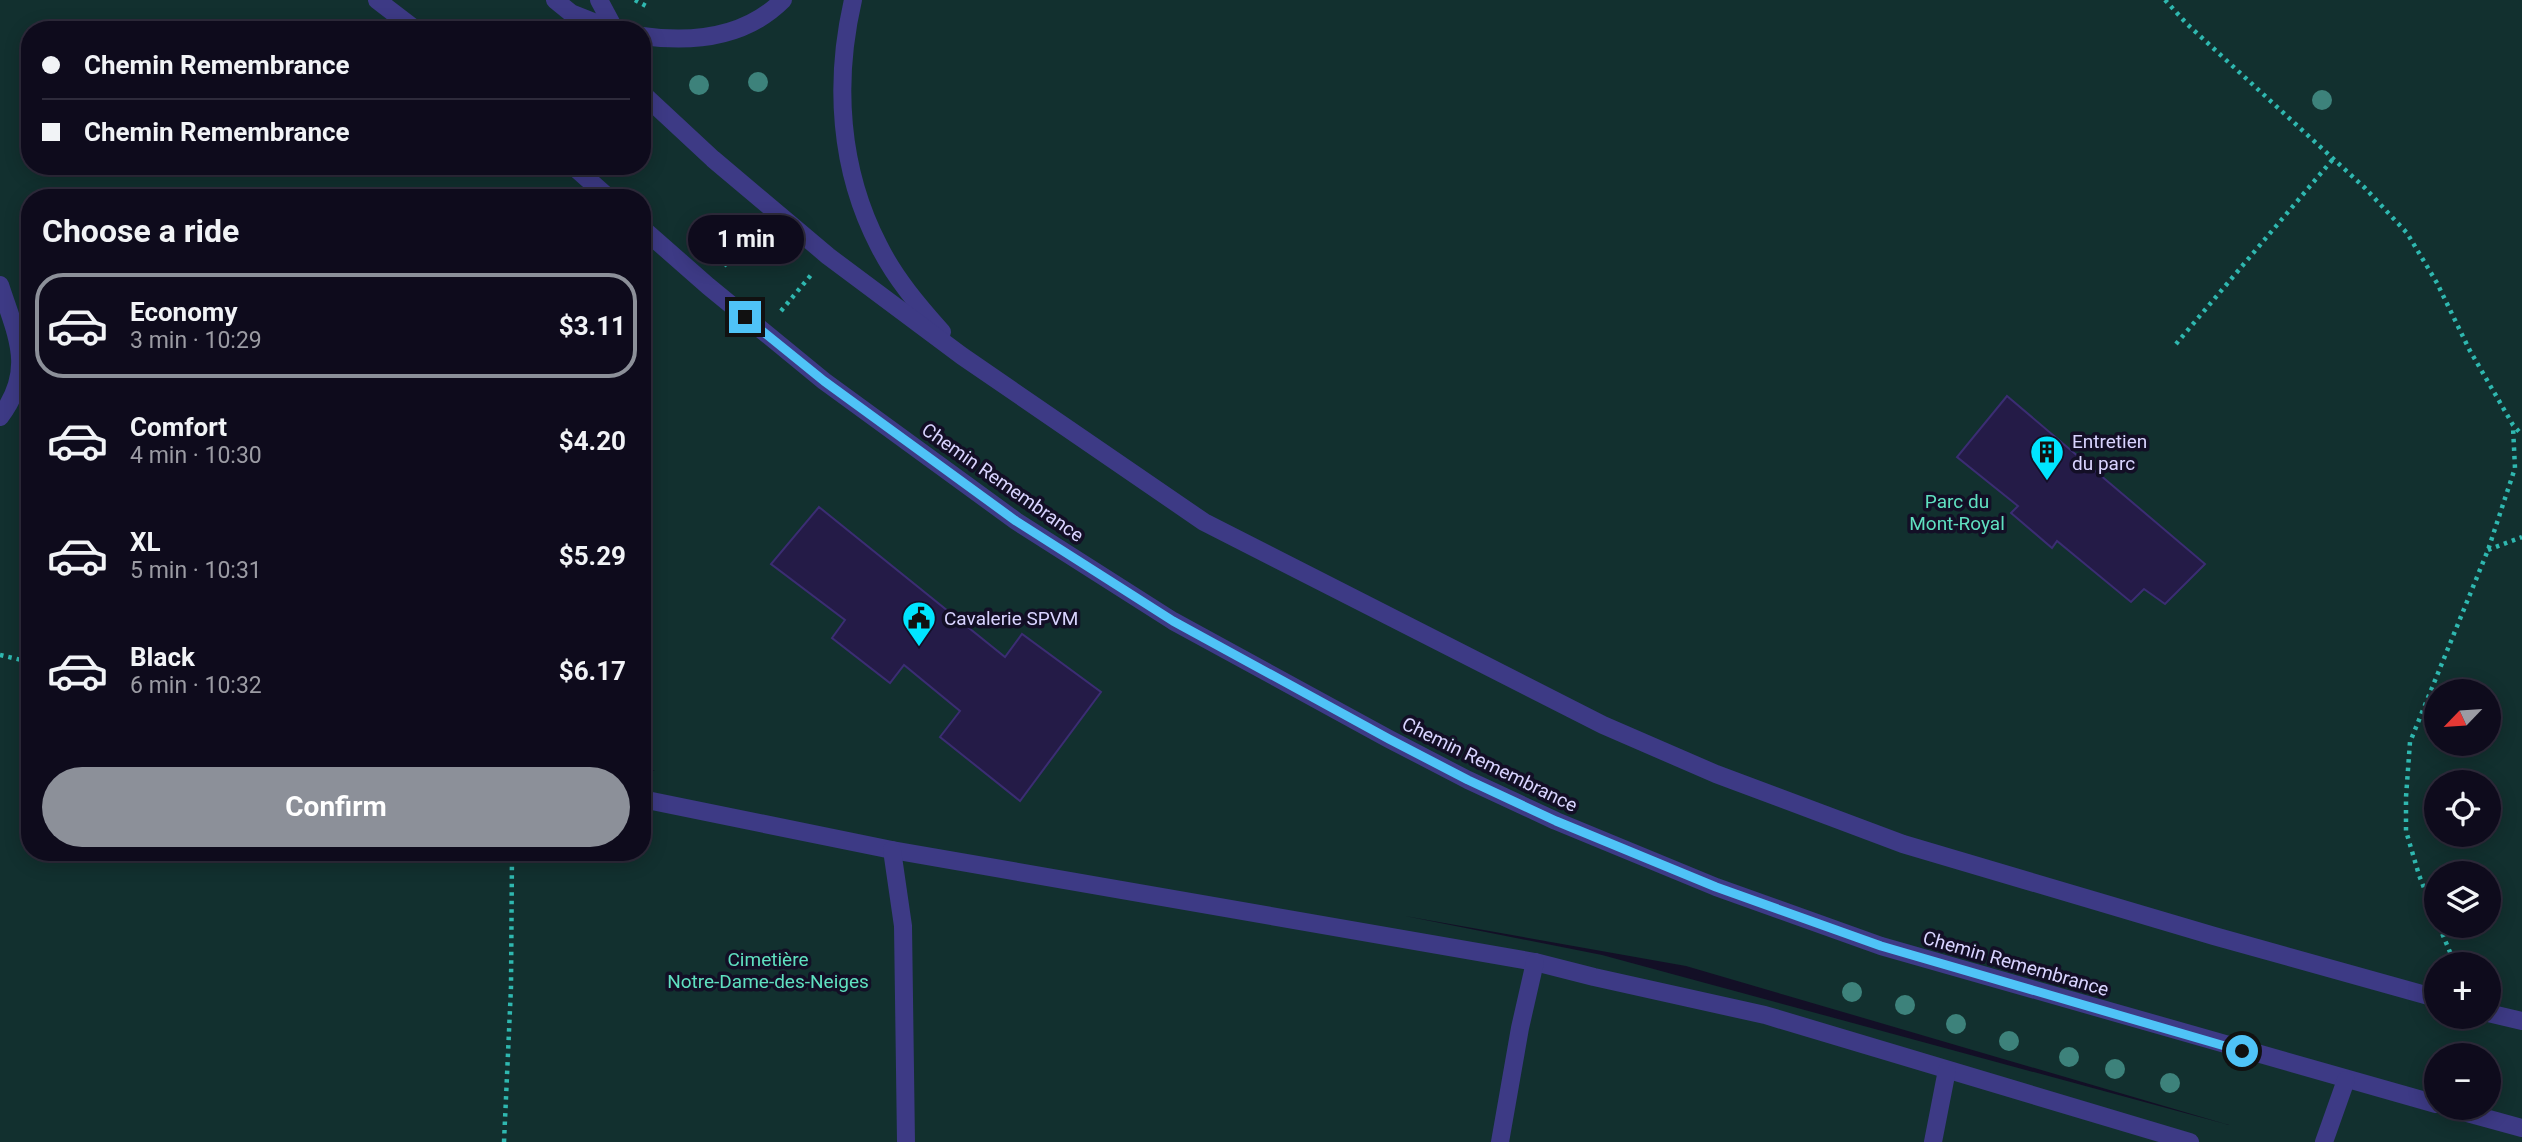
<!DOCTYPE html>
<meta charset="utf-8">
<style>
:root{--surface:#0e0b1c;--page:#171425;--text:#f1f3f6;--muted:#9b9ba3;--line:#2e2b3b;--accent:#8c9099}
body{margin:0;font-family:Roboto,sans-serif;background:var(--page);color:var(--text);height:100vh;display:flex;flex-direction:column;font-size:26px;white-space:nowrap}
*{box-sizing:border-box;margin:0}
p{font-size:23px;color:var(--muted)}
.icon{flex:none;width:38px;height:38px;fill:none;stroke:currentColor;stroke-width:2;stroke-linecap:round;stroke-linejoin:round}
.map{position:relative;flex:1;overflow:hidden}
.details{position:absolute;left:21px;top:189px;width:630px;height:672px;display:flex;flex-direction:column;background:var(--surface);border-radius:28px;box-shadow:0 4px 18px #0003,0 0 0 2px var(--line)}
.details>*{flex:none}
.guide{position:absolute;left:21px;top:21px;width:630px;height:154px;border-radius:28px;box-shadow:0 4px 18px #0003,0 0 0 2px var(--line);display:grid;align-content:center;height:154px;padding:0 21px;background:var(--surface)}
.needle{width:46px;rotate:245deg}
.fabs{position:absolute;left:2424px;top:679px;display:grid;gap:14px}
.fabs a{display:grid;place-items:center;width:77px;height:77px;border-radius:50%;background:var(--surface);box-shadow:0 4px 18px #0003,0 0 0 2px var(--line);font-size:35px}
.end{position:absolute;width:32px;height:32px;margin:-16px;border:9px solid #4fc3f7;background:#111;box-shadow:0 0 0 4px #111}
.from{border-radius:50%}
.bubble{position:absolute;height:49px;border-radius:24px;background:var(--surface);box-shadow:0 4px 18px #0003,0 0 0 2px var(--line);font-size:23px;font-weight:700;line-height:49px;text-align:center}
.guide b{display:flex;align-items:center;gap:24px;height:66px;font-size:26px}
.guide b+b{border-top:2px solid var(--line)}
.guide i{width:18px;height:18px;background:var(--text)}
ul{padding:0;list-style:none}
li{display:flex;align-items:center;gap:21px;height:105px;margin:0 14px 10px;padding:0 7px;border:4px solid transparent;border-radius:28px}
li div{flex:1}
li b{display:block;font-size:26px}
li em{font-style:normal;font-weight:700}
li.active{border-color:var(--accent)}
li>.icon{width:63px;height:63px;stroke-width:1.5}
h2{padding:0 21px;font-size:32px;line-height:84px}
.cta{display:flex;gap:14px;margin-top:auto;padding:14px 21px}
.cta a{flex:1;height:80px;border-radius:42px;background:var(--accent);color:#fff;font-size:28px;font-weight:700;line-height:80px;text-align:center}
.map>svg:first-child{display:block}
.green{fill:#12302f;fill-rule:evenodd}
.building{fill:#241b47;stroke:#3b2d73;stroke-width:2}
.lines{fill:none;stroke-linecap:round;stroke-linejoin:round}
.path{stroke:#2fb8b0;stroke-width:4.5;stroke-dasharray:3.5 5;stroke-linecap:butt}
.minor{stroke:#3d3a85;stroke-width:18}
.tree{fill:#3d827b}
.route{stroke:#4fc3f7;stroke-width:9}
.labels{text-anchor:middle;stroke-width:7;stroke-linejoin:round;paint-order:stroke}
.poi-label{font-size:19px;fill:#d9d4ff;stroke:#130f26;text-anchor:start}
.street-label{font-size:19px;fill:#d9d4ff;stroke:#130f26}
.park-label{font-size:19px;fill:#5fe0c0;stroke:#130f26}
</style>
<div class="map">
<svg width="2522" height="1142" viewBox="0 0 2522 1142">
<rect width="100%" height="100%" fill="#130f26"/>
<path class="green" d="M0 0H2522V1142H0ZM30 30H642V166H30ZM385 188 389 198H642V767L655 771 642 769V852H30V198H386ZM2436 691H2488V744H2436ZM2436 782H2488V835H2436ZM2436 873H2488V926H2436ZM1405 916 1686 966 2229 1125 1602 955ZM2436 964H2488V1017H2436ZM2436 1055H2488V1108H2436Z"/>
<g class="building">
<polygon points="2007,396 2205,564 2165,604 2144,589 2131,602 2057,541 2052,548 2011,513 2018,506 1957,457"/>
<polygon points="819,507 1005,657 1022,634 1101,692 1020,801 940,737 960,711 904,665 890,683 832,638 845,620 771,564"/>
</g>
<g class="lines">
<g class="path">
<polyline points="635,0 648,7"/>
<polyline points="2165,0 2187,24 2365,188 2407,233 2437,283 2469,349 2513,425 2522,435"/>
<polyline points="724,266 753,229"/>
<polyline points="781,311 811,275"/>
<polyline points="2176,344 2333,159"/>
<polyline points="2488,550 2522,537"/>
<polyline points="0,655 30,662"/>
<polyline points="2436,919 2419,875 2406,831 2406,797 2410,742 2488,550 2515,468 2513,427"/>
<polyline points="2439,926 2455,964"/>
<polyline points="504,1142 511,987 512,852"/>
</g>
<g class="minor">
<polyline points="377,0 416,30"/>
<polyline points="555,0 571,13 614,30"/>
<polyline points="599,0 615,30"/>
<path d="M853 0C834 82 839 169 879 246 895 278 918 305 942 332"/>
<path d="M642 36C693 43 745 38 783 0"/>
<polyline points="642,93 713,159 828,256 962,356 1204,522 1603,725 1716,774 1903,844 2214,936 2436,998"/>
<polyline points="573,166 609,198"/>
<polyline points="642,228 708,286 824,381 1016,521 1173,621 1389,739 1468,780 1556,821 1716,887 1881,946 2436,1104"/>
<path d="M0 285C16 335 36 369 0 417"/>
<polyline points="642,799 892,850 1535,962 1594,977 1765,1015 2190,1142"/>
<polyline points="892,850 903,926 906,1142"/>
<polyline points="2488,1013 2522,1021"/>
<polyline points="2449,1108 2522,1128"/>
<polyline points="1500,1142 1520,1028 1535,962"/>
<polyline points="1933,1142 1947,1070"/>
<polyline points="2324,1142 2346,1080"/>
</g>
</g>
<g class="tree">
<circle cx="758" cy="82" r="10"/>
<circle cx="699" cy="85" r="10"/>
<circle cx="2322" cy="100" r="10"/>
<circle cx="1852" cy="992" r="10"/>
<circle cx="1905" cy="1005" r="10"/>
<circle cx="1956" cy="1024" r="10"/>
<circle cx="2009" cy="1041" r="10"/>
<circle cx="2069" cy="1057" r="10"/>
<circle cx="2115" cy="1069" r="10"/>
<circle cx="2170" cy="1083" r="10"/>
</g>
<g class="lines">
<polyline class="route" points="745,317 824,381 1016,521 1173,621 1389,739 1468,780 1556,821 1716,887 1881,946 2242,1051"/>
</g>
<defs>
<g id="building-pin" transform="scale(1.75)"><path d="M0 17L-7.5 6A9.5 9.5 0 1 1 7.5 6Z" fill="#00e5ff" stroke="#130f26"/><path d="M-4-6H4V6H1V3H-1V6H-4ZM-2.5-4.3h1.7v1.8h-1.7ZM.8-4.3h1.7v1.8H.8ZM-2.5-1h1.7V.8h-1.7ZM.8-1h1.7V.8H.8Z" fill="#111"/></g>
<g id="civic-pin" transform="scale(1.75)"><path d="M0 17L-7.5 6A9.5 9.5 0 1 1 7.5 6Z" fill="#00e5ff" stroke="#130f26"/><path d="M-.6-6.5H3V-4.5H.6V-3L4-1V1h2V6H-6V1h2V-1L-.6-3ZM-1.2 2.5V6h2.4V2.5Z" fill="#111"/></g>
</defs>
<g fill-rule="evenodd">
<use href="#building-pin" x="2047" y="452"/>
<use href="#civic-pin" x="919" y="618"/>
</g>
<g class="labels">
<g class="poi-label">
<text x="2072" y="448">Entretien<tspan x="2072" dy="22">du parc</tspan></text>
<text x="944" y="625">Cavalerie SPVM</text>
</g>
<g class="street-label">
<text transform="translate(1003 482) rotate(35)" y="7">Chemin Remembrance</text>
<text transform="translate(1490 764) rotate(26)" y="7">Chemin Remembrance</text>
<text transform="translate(2016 963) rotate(16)" y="7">Chemin Remembrance</text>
</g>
<g class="park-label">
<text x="1957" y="508">Parc du<tspan x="1957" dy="22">Mont-Royal</tspan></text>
<text x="768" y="966">Cimetière<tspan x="768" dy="22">Notre-Dame-des-Neiges</tspan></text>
</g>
</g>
</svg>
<div class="fabs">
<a><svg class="needle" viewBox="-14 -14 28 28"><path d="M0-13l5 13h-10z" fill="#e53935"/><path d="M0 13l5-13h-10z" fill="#9b9ba3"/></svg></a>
<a><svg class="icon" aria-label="locate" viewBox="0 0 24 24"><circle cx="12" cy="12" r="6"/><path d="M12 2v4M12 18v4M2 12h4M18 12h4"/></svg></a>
<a><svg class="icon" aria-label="layers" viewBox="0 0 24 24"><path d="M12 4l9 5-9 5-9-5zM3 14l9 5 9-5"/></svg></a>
<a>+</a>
<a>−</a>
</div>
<i class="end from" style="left:2242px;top:1051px"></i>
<i class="end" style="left:745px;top:317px"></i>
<div class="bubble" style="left:688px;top:215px;width:116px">1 min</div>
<div class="guide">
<b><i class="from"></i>Chemin Remembrance</b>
<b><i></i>Chemin Remembrance</b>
</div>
<section class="details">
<h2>Choose a ride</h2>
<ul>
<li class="active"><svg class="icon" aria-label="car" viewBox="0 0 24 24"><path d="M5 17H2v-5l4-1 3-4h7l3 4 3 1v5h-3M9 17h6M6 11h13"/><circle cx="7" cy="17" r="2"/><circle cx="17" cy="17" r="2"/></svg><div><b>Economy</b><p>3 min · 10:29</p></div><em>$3.11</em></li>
<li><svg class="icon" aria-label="car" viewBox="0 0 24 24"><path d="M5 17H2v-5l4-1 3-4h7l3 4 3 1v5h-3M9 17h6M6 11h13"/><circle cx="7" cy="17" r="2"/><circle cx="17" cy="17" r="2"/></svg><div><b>Comfort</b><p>4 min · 10:30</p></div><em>$4.20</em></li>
<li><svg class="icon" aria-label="car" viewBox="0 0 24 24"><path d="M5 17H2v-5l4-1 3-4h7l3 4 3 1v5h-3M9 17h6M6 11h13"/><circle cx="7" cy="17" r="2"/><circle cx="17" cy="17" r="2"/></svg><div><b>XL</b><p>5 min · 10:31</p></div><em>$5.29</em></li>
<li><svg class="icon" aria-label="car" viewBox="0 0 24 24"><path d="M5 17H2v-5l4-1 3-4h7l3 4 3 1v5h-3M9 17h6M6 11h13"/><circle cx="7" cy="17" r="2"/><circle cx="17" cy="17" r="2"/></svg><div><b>Black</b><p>6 min · 10:32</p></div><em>$6.17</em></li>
</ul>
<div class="cta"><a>Confirm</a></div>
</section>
</div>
